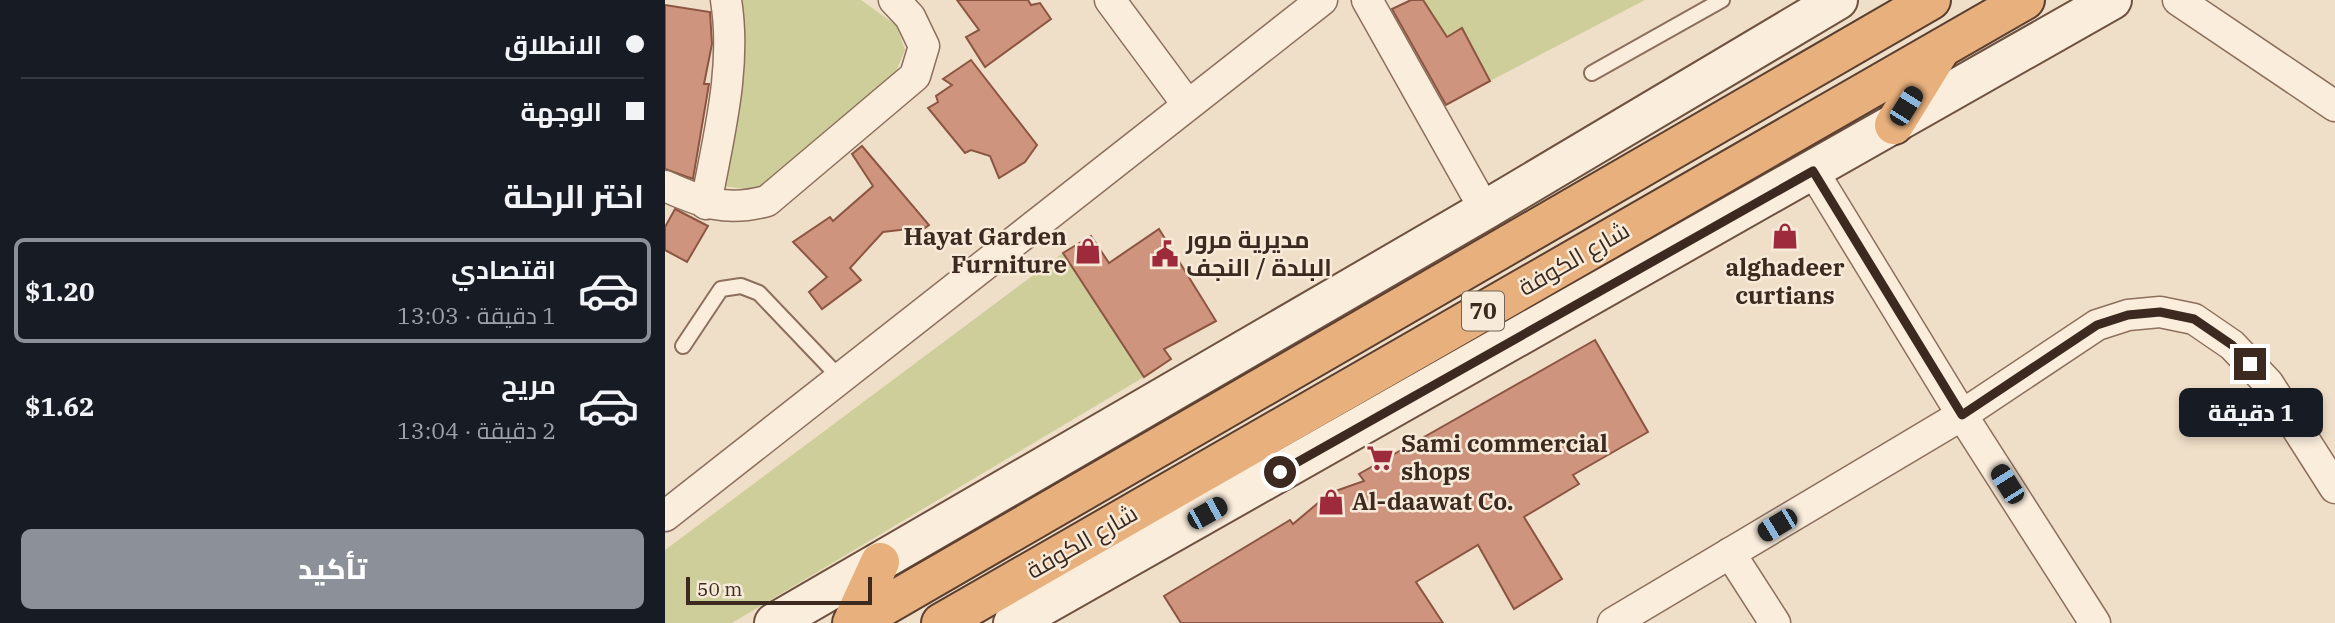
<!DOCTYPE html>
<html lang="ar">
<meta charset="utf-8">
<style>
:root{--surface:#171b24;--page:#242831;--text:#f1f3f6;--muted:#9ea1a6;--line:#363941;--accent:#8c9099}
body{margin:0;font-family:"IBM Plex Serif",Cairo,serif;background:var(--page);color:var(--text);direction:rtl;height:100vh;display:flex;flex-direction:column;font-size:26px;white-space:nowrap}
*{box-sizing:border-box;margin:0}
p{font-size:23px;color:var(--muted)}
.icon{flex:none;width:38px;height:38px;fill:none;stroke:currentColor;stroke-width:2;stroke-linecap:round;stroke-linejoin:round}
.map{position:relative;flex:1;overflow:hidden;direction:ltr}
.side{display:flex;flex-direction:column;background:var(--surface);width:665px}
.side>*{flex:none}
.guide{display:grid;align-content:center;height:154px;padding:0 21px;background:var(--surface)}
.scale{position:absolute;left:21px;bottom:18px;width:186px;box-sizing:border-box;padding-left:7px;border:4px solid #3c2a20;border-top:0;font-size:19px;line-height:24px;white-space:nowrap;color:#3c2a20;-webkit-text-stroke:5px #f7ead8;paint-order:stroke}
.end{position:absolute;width:32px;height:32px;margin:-16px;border:9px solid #3c2a20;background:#fff;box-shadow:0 0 0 4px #fff}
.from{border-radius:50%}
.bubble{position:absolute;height:49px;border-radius:10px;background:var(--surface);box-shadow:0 4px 10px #0003;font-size:23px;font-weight:800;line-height:49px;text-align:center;direction:rtl}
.car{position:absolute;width:21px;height:42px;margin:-21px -10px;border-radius:9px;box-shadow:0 0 5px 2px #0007;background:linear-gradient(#222 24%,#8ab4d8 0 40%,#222 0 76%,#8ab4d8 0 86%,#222 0)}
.guide b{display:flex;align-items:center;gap:24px;height:66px;font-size:26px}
.guide b+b{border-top:2px solid var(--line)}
.guide i{width:18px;height:18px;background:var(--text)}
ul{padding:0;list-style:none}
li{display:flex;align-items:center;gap:21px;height:105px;margin:0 14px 10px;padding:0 7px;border:4px solid transparent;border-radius:10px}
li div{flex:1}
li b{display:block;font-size:26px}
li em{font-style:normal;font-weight:800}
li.on{border-color:var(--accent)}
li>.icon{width:63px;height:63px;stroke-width:1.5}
h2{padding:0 21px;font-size:32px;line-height:84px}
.action{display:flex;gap:14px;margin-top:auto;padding:14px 21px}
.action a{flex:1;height:80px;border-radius:10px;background:var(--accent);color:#fff;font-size:28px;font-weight:800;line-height:80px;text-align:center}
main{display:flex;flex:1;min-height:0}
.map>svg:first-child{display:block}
.green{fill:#cece9b}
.building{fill:#ce947d;stroke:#8c5541;stroke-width:2}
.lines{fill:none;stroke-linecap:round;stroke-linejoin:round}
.service-casing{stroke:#8c6f5c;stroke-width:18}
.minor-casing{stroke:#8c6f5c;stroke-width:33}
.secondary-casing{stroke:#6e513f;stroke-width:42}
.trunk-casing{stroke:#5a3e30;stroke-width:42}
.service{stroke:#faeddc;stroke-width:14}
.minor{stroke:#faeddc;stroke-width:30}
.secondary{stroke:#faeddc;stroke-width:38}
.trunk{stroke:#e8b07c;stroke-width:38}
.route{stroke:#3c2a20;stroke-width:9}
.labels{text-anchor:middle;stroke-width:5;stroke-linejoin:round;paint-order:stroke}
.shield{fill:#f7ead8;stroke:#746457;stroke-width:2}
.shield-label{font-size:23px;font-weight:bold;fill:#3c2a20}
.poi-label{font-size:24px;font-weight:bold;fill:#3c2a20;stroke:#f7ead8;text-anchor:start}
.street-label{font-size:24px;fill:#3c2a20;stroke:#f7ead8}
</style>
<main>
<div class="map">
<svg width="1670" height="623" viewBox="0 0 1670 623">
<rect width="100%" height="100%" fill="#f0dfc8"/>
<g class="green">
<polygon points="71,0 196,0 231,25 240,50 229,76 95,191 57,186"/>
<polygon points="758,0 980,0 825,81 798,28 782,37"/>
<polygon points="398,253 479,377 67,623 0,623 0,550"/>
</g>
<g class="building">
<polygon points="292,0 363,0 366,5 375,3 386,19 320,67 301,37 314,30"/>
<polygon points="746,0 758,0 782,37 797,28 825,81 781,105 727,9"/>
<polygon points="0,5 45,12 47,44 39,84 44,84 28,179 0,169"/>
<polygon points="306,60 372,145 360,162 334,178 325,156 306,150 300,153 263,108 273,102 271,96 287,85 278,79"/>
<polygon points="197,146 264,225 249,236 243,229 218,232 185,268 196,280 157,309 144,292 162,277 128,242 165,217 168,221 208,186 187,154"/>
<polygon points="10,209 43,226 22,262 0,250 0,227"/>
<polygon points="494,229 551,321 499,349 506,359 479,377 398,253 426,236 444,263"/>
<polygon points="930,340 983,432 908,475 914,484 859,517 897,579 849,609 813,545 751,582 778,623 516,623 499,596 625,520 628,524 665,493 699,481 694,474"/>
</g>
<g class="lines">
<g class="service-casing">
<g id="service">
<polyline points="927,73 1057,0"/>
<polyline points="18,346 56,289 76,286 94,293 175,378"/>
</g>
</g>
<g class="minor-casing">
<g id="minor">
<polyline points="445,0 522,104"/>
<polyline points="702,0 820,210"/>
<polyline points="1513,0 1670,106"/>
<polyline points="1148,171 1297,415 1430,623"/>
<path d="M0 186C38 203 61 212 102 201L250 76 259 46 245 17 229 0"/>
<path d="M41 204C53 138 72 68 61 0"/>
<polyline points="0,516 657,0"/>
<polyline points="1065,553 1110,623"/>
<polyline points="948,623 1297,415 1432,325 1463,315 1495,312 1529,319 1567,345 1603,383 1670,488"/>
</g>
</g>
<g class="secondary-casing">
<g id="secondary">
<polyline points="109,623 820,210 1173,0"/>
<polyline points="348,623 1447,0"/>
</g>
</g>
<g class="trunk-casing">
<g id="trunk">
<polyline points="1229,125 1274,52"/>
<polyline points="187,623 215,562"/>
<polyline points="190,623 1266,0"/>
<polyline points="276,623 1360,0"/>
</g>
</g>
<use href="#service" class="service"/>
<use href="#minor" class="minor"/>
<use href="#secondary" class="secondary"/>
<use href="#trunk" class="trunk"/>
</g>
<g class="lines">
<polyline class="route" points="615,472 1148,171 1297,415 1432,325 1463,315 1495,312 1529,319 1567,345 1585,364"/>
</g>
<defs>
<g id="shop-bare" transform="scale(2.1)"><path d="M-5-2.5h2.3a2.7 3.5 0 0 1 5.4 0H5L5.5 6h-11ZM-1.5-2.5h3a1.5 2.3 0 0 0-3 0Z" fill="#9d2b3b" stroke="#f7ead8" stroke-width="2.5" paint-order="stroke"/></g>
<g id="civic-bare" transform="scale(2.1)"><path d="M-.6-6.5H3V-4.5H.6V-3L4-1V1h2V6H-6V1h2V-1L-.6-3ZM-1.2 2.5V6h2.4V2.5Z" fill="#9d2b3b" stroke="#f7ead8" stroke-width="2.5" paint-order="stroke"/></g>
<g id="supermarket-bare" transform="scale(2.1)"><path d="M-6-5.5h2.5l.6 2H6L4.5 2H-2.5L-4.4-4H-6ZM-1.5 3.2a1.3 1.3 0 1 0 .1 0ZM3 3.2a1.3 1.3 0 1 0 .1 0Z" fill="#9d2b3b" stroke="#f7ead8" stroke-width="2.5" paint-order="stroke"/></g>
</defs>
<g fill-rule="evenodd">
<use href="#shop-bare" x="1120" y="236"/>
<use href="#shop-bare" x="423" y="251"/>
<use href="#civic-bare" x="500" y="254"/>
<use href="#supermarket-bare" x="715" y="458"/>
<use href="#shop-bare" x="666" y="502"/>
</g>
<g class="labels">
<rect class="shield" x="797" y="291.5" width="42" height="39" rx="5"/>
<g class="shield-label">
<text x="818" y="319">70</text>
</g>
<g class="poi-label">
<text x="402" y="245" text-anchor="end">Hayat Garden<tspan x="402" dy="28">Furniture</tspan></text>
<text x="521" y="248">مديرية مرور<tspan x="521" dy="28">البلدة / النجف</tspan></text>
<text x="1120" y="276" text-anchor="middle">alghadeer<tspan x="1120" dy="28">curtians</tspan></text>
<text x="736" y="452">Sami commercial<tspan x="736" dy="28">shops</tspan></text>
<text x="687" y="510">Al-daawat Co.</text>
</g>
<g class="street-label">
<text transform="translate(909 259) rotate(-30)" y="8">شارع الكوفة</text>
<text transform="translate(417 542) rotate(-30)" y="8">شارع الكوفة</text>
</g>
</g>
</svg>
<div class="scale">50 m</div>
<i class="end from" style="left:615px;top:472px"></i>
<i class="end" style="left:1585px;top:364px"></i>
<div class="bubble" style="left:1514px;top:388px;width:144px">1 دقيقة</div>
<i class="car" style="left:1241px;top:106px;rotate:32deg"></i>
<i class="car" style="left:1342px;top:484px;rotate:328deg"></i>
<i class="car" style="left:542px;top:513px;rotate:61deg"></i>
<i class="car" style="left:1112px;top:525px;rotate:239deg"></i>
</div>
<section class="side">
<div class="guide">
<b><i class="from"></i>الانطلاق</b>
<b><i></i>الوجهة</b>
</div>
<h2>اختر الرحلة</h2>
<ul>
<li class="on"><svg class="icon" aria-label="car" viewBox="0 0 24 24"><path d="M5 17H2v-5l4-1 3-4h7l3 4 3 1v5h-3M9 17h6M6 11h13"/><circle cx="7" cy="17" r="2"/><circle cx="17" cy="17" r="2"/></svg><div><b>اقتصادي</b><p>1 دقيقة · 13:03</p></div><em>$1.20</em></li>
<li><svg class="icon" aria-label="car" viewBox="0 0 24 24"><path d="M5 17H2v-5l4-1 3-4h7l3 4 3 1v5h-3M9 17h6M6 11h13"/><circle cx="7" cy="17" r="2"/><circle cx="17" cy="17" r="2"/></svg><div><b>مريح</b><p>2 دقيقة · 13:04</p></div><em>$1.62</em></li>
</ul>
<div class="action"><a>تأكيد</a></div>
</section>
</main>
